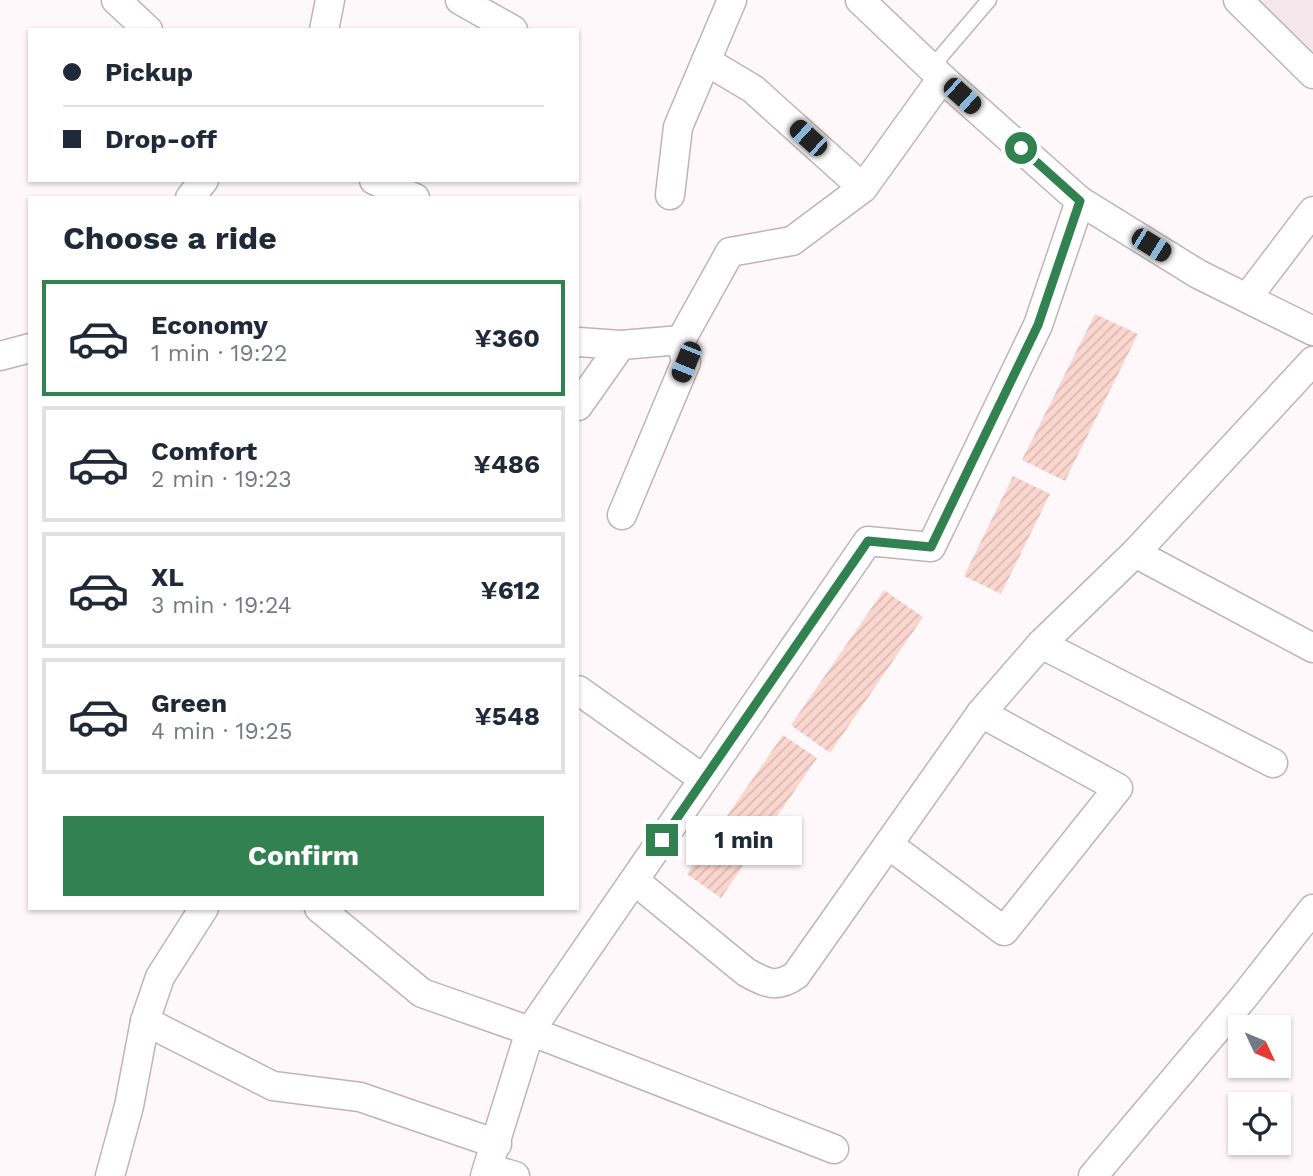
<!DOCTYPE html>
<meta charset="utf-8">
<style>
:root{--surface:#fff;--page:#f6f6f7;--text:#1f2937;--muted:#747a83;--line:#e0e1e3;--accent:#318151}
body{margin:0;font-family:"Work Sans",sans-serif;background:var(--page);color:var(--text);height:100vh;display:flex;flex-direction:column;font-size:26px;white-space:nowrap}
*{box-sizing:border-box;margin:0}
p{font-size:23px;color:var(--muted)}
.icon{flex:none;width:38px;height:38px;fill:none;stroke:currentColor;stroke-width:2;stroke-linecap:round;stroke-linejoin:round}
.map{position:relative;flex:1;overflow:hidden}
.details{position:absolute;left:28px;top:196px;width:551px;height:714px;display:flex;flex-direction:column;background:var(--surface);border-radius:0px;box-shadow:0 2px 5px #0004}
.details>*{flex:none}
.guide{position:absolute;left:28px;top:28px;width:551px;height:154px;border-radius:0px;box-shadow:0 2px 5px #0004;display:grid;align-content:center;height:154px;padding:0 35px;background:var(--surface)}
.needle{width:46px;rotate:134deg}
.controls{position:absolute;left:1228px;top:1015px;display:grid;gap:14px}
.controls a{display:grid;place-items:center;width:63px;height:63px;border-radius:0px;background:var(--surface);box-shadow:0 2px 5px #0004;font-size:35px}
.end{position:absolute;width:32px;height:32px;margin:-16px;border:9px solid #318151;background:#fff;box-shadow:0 0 0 4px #fff}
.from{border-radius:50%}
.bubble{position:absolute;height:49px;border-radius:0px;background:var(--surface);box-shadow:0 2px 5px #0004;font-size:23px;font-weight:700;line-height:49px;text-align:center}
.car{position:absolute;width:21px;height:42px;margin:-21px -10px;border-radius:9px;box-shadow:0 0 5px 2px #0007;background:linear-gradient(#222 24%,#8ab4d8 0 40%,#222 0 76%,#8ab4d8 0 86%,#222 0)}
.guide b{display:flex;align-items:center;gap:24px;height:66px;font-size:26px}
.guide b+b{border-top:2px solid var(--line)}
.guide i{width:18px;height:18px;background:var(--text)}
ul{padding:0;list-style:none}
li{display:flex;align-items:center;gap:21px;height:116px;margin:0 14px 10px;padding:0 21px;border:4px solid var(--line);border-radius:0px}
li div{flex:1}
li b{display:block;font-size:26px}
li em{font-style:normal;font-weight:700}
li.current{border-color:var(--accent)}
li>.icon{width:63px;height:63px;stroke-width:1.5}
h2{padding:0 35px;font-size:32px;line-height:84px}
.action{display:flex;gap:14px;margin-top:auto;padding:14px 35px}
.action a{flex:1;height:80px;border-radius:0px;background:var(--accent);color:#fff;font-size:28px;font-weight:700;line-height:80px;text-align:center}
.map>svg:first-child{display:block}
.built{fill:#f5e8ec}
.building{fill:url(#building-hatch)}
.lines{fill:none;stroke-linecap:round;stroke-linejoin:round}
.service-casing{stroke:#c0b3b6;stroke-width:17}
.minor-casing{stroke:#c0b3b6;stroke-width:31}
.service{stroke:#fff;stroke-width:14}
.minor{stroke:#fff;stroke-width:28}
.route{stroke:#318151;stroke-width:9}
</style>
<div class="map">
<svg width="1313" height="1176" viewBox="0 0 1313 1176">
<defs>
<pattern id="building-hatch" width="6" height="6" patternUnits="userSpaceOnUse" patternTransform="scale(1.75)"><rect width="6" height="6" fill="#fbd6cf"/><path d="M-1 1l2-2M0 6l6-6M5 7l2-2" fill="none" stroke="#d8b9b3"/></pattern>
</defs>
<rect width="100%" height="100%" fill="#fef8fa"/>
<polygon class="built" points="1252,0 1313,0 1313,61"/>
<g class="building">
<polygon points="1095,314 1138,334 1065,481 1022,460"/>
<polygon points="1013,476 1050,494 1001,594 964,576"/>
<polygon points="884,590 923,617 830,753 791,725"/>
<polygon points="783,735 817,758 721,898 687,874"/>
</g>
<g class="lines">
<g class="service-casing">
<polyline id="service" points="931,68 989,0"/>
</g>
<g class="minor-casing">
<g id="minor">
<polyline points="116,0 148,30"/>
<polyline points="460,0 513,30"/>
<polyline points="860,0 942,78 1080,201 1198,274 1313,331"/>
<polyline points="1238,0 1313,74"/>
<polyline points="324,30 330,0"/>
<polyline points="706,61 753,89 863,188"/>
<polyline points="374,180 415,198"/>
<polyline points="670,195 678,127 732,0"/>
<polyline points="190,198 204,180"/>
<polyline points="1247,298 1313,211"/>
<polyline points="578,342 621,345"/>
<polyline points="0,356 30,348"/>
<polyline points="578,406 621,345 681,340 730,252 792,241 863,188 942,78"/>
<polyline points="622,515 686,362 681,340"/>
<polyline points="1135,553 1313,648"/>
<polyline points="1041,644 1273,763"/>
<polyline points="578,690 702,778"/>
<polyline points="889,845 1004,931 1118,788 981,713"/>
<path d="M635 881 746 972C765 983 777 989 796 975L981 713 1041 644 1135 553 1313 361"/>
<polyline points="319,908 422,993 530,1031 834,1149"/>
<polyline points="145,1021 273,1086 360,1097 497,1144"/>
<polyline points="488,1168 515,1176"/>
<polyline points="110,1176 129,1106 145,1021 160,977 204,908"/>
<polyline points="485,1176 530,1031 868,541 931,547 1038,325 1080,201"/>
<polyline points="1093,1176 1243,998 1313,909"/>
</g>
</g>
<use href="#service" class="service"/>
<use href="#minor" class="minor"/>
</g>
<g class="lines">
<polyline class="route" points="662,840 868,541 931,547 1038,325 1080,201 1021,148"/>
</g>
</svg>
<div class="controls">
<a><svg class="needle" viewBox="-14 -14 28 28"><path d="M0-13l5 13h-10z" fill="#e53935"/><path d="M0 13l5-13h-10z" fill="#747a83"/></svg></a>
<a><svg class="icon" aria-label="locate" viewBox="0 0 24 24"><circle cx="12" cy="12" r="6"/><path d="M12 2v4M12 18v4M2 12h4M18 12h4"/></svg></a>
</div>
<i class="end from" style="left:1021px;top:148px"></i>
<i class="end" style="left:662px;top:840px"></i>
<div class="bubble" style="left:686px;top:816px;width:116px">1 min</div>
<i class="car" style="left:962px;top:96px;rotate:132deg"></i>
<i class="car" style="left:808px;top:138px;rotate:312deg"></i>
<i class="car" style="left:1151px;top:245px;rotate:122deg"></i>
<i class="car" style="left:686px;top:362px;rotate:202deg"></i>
<div class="guide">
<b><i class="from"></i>Pickup</b>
<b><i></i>Drop-off</b>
</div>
<section class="details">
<h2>Choose a ride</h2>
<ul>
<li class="current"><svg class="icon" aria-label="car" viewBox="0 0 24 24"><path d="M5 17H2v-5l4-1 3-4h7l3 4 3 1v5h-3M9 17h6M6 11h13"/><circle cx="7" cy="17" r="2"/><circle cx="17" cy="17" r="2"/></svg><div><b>Economy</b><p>1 min · 19:22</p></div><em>¥360</em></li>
<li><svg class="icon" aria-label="car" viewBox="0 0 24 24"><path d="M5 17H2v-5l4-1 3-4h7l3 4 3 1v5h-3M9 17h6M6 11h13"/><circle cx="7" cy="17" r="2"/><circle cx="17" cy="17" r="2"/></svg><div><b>Comfort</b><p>2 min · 19:23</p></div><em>¥486</em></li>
<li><svg class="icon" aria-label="car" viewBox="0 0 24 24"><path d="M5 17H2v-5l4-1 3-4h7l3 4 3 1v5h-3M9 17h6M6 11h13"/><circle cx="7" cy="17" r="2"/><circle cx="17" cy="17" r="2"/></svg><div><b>XL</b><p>3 min · 19:24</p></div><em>¥612</em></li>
<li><svg class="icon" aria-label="car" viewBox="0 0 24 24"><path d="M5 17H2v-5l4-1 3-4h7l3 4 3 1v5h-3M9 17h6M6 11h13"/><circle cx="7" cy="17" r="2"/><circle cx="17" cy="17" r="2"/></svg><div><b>Green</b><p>4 min · 19:25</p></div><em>¥548</em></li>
</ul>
<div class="action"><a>Confirm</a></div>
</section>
</div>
